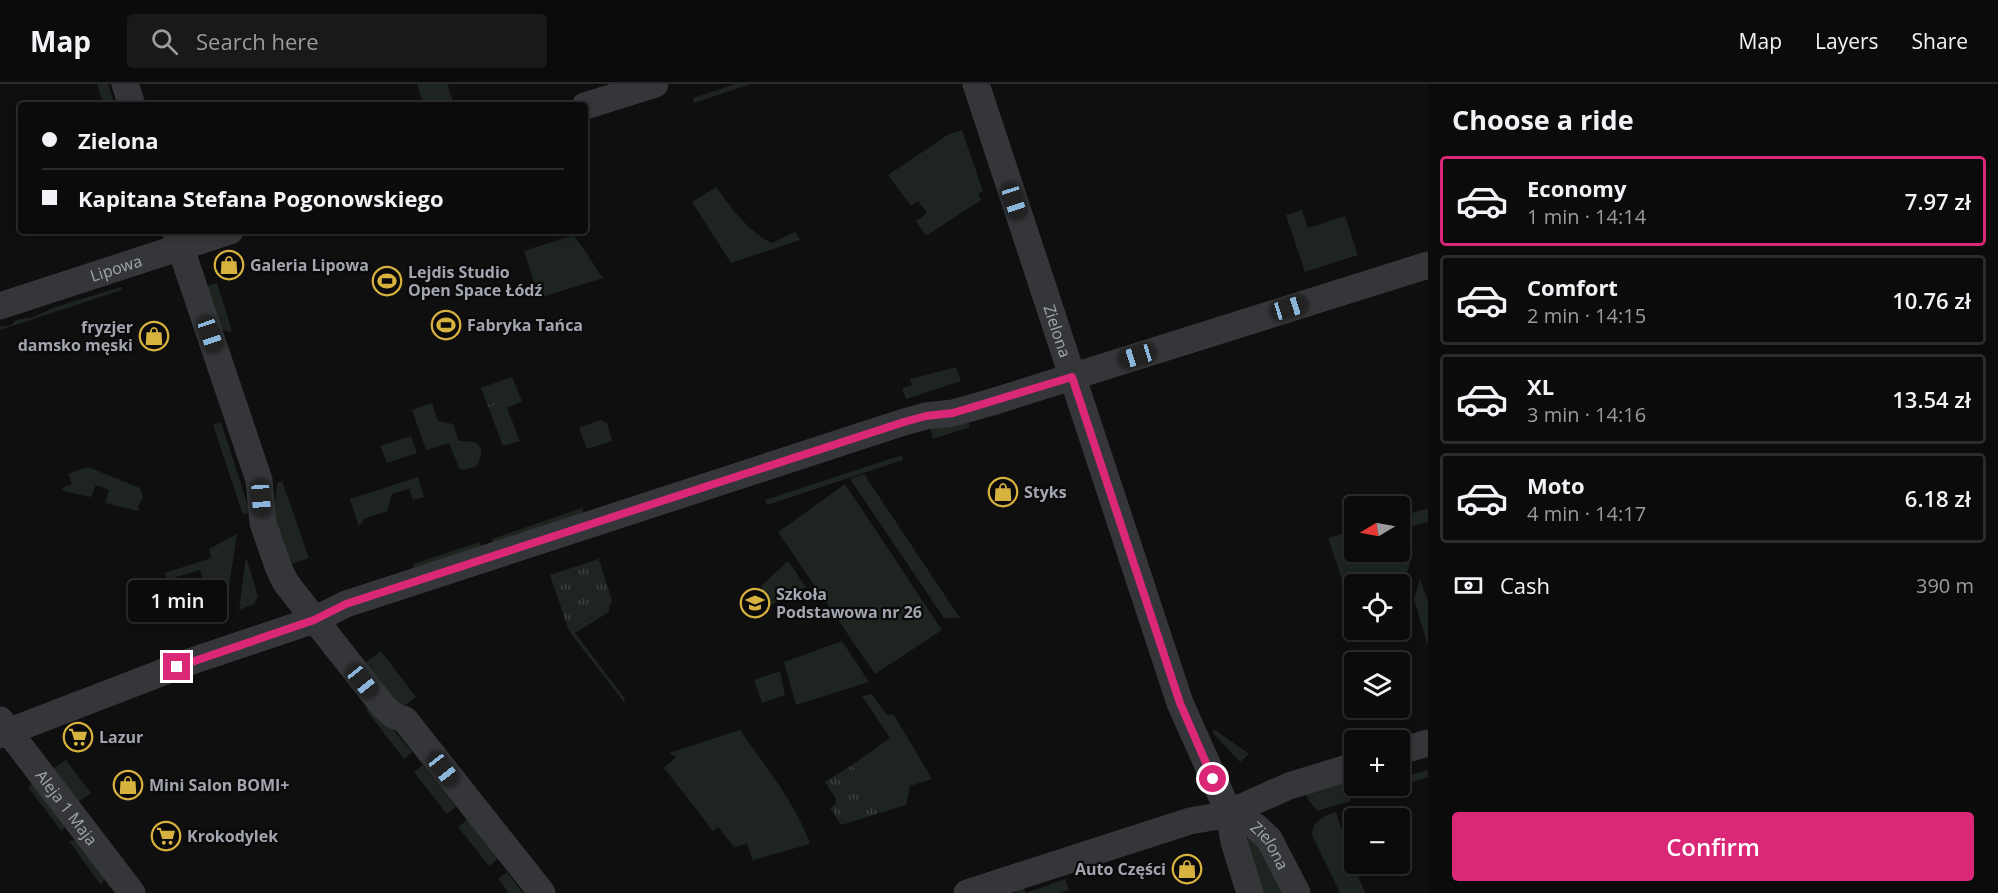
<!DOCTYPE html>
<meta charset="utf-8">
<style>
:root{--surface:#0b0b0c;--page:#19191a;--text:#f1f3f6;--muted:#9a9b9d;--line:#2b2b2d;--accent:#db2777}
body{margin:0;font-family:"Open Sans",sans-serif;background:var(--page);color:var(--text);height:100vh;display:flex;flex-direction:column;font-size:22px;white-space:nowrap}
*{box-sizing:border-box;margin:0}
p{font-size:20px;color:var(--muted)}
.icon{flex:none;width:33px;height:33px;fill:none;stroke:currentColor;stroke-width:2;stroke-linecap:round;stroke-linejoin:round}
.map{position:relative;flex:1;overflow:hidden}
.panel{display:flex;flex-direction:column;background:var(--surface);width:570px}
.panel>*{flex:none}
.top-card{position:absolute;left:18px;top:18px;width:570px;height:132px;border-radius:6px;box-shadow:0 3px 9px #0003,0 0 0 2px var(--line);display:grid;align-content:center;height:132px;padding:0 24px;background:var(--surface)}
.needle{width:39px;rotate:260deg}
.buttons{position:absolute;left:1344px;top:412px;display:grid;gap:12px}
.buttons a{display:grid;place-items:center;width:66px;height:66px;border-radius:6px;background:var(--surface);box-shadow:0 3px 9px #0003,0 0 0 2px var(--line);font-size:30px}
.end{position:absolute;width:27px;height:27px;margin:-14px;border:8px solid #db2777;background:#fff;box-shadow:0 0 0 3px #fff}
.from{border-radius:50%}
.bubble{position:absolute;height:42px;border-radius:6px;background:var(--surface);box-shadow:0 3px 9px #0003,0 0 0 2px var(--line);font-size:20px;font-weight:600;line-height:42px;text-align:center}
.car{position:absolute;width:18px;height:36px;margin:-18px -9px;border-radius:8px;box-shadow:0 0 4px 2px #0007;background:linear-gradient(#222 24%,#8ab4d8 0 40%,#222 0 76%,#8ab4d8 0 86%,#222 0)}
.top-card b{display:flex;align-items:center;gap:21px;height:57px;font-size:22px}
.top-card b+b{border-top:2px solid var(--line)}
.top-card i{width:15px;height:15px;background:var(--text)}
ul{padding:0;list-style:none}
li{display:flex;align-items:center;gap:18px;height:90px;margin:0 12px 9px;padding:0 12px;border:3px solid var(--line);border-radius:6px}
li div{flex:1}
li b{display:block;font-size:22px}
li em{font-style:normal;font-weight:600}
li.current{border-color:var(--accent)}
li>.icon{width:54px;height:54px;stroke-width:1.5}
h2{padding:0 24px;font-size:27px;line-height:72px}
.pay{display:flex;align-items:center;gap:15px;height:66px;padding:0 24px;font-size:22px}
.pay p{margin-inline-start:auto}
.button{display:flex;gap:12px;margin-top:auto;padding:12px 24px}
.button a{flex:1;height:69px;border-radius:6px;background:var(--accent);color:#fff;font-size:24px;font-weight:600;line-height:69px;text-align:center}
header{display:flex;align-items:center;gap:36px;box-sizing:border-box;height:84px;padding:0 30px;background:var(--surface);border-bottom:2px solid var(--line)}
header strong{font-size:28px}
nav{display:flex;gap:33px;margin-inline-start:auto;font-size:21px}
.search{width:420px;height:54px;background:var(--page);display:flex;align-items:center;gap:15px;box-sizing:border-box;padding:0 21px;border-radius:6px;color:var(--muted);font-size:22px}
main{display:flex;flex:1;min-height:0}
.map>svg:first-child{display:block}
.green{fill:#1e241f}
.park{fill:url(#park-tufts)}
.lines{fill:none;stroke-linecap:round;stroke-linejoin:round}
.minor{stroke:#353639;stroke-width:27}
.route{stroke:#db2777;stroke-width:8}
.labels{text-anchor:middle;stroke-width:4.5;stroke-linejoin:round;paint-order:stroke}
.poi-label{font-size:16px;font-weight:bold;fill:#a2a5af;stroke:#0a0a0b;text-anchor:start}
.street-label{font-size:16px;fill:#a2a5af;stroke:#0a0a0b}
</style>
<header>
<strong>Map</strong>
<div class="search"><svg class="icon" aria-label="search" viewBox="0 0 24 24"><circle cx="10" cy="10" r="6"/><path d="M15 15l6 6"/></svg>Search here</div>
<nav><a>Map</a><a>Layers</a><a>Share</a></nav>
</header>
<main>
<div class="map">
<svg width="1428" height="809" viewBox="0 0 1428 809">
<defs>
<pattern id="park-tufts" width="24" height="20" patternUnits="userSpaceOnUse" patternTransform="scale(1.5)"><rect width="24" height="20" fill="#1e241f"/><path d="M3 7l-1-3M5 7V3M7 7l1-3M15 17l-1-3M17 17v-4M19 17l1-3" fill="none" stroke="#3c413d"/></pattern>
</defs>
<rect width="100%" height="100%" fill="#0f0f10"/>
<g class="green">
<polygon points="97,0 108,0 115,21 104,21"/>
<polygon points="417,0 447,0 454,21 424,21"/>
<polygon points="736,0 751,0 694,19 693,14"/>
<polygon points="962,46 983,107 978,110 981,116 926,152 916,137 927,129 918,117 911,122 888,91 949,50"/>
<path d="M716 103C732 125 746 145 771 159L795 148 800 156 731 179 692 118Z"/>
<polygon points="1302,126 1308,144 1345,132 1358,171 1305,188 1286,131"/>
<polygon points="574,151 603,194 539,214 524,167"/>
<polygon points="217,199 232,247 229,248 219,244 205,203"/>
<polygon points="121,203 122,206 0,246 0,243 11,241 16,236 33,233 55,223"/>
<polygon points="956,283 961,297 906,315 902,304 912,301 910,295"/>
<polygon points="512,293 522,317 507,324 520,357 503,362 481,304"/>
<path d="M432 319 438 337 453 340 459 357C464 357 472 357 476 359 485 365 481 377 475 383L464 386 459 384 449 359 426 366 412 326Z"/>
<polygon points="967,333 970,343 933,355 929,339"/>
<polygon points="600,336 607,339 612,357 587,365 579,344"/>
<polygon points="221,338 250,428 243,431 213,341"/>
<polygon points="411,352 417,369 387,379 380,362"/>
<polygon points="902,371 903,376 767,421 765,416"/>
<polygon points="88,383 140,404 143,414 138,422 139,427 105,419 109,406 96,401 91,413 63,407 62,404 72,400 68,390"/>
<polygon points="864,390 960,534 944,534 850,395"/>
<polygon points="418,393 424,413 413,416 409,405 392,410 387,427 364,435 359,443 350,415"/>
<polygon points="282,397 309,474 289,481 273,436 277,399"/>
<polygon points="845,400 942,546 875,590 778,448"/>
<polygon points="582,424 584,431 494,461 492,455"/>
<polygon points="1428,424 1428,438 1407,444 1413,468 1400,514 1400,501 1354,501 1354,531 1328,454 1354,446 1354,468 1400,468 1400,433"/>
<polygon points="237,450 225,530 196,539 195,536 213,529 200,486 166,496 165,489 211,474 209,465"/>
<polygon points="480,458 482,464 415,486 413,480"/>
<polygon points="246,473 258,512 254,520 239,526"/>
<polygon points="788,477 806,503 767,523 761,502"/>
<polygon points="1420,495 1428,517 1428,562 1414,515"/>
<polygon points="609,523 609,528 575,549 625,615 624,618 569,547"/>
<polygon points="842,557 869,598 796,621 784,578"/>
<polygon points="381,567 416,613 406,621 388,614 362,581"/>
<polygon points="780,587 785,611 762,619 754,596"/>
<polygon points="872,610 886,630 894,631 932,695 910,702 906,721 880,729 852,681 890,654 862,612"/>
<polygon points="372,621 412,668 404,675 366,626"/>
<path d="M740 646C765 682 795 718 810 760L753 776 747 760 734 763 718 743 713 747 664 684 676 673 669 669Z"/>
<polygon points="1215,646 1249,670 1240,678 1212,648"/>
<polygon points="66,676 91,709 80,717 75,715 53,685"/>
<polygon points="1400,678 1404,693 1428,686 1428,693 1400,702"/>
<polygon points="423,681 456,723 447,730 414,688"/>
<polygon points="1344,695 1351,717 1317,727 1303,708"/>
<polygon points="33,699 65,740 62,748 28,703"/>
<path d="M1336 728 1352 777 1365 809H1340L1312 751C1312 737 1324 732 1336 728Z"/>
<polygon points="468,735 498,775 489,782 458,743"/>
<polygon points="1250,751 1254,751 1285,809 1263,809 1246,758"/>
<polygon points="76,756 105,793 101,801 69,757"/>
<polygon points="507,788 523,809 509,809 498,795"/>
<polygon points="1065,795 1069,806 1059,809 1016,809 1014,803 1022,801 1026,809"/>
</g>
<g class="park">
<polygon points="512,293 515,299 493,308 497,320 488,323 481,304"/>
<polygon points="599,475 612,517 609,523 569,547 550,491"/>
<polygon points="852,681 880,729 841,741 830,724 835,721 836,715 825,698"/>
</g>
<g class="lines">
<g class="minor">
<polyline points="125,0 132,21"/>
<path id="s1" d="M976 0 1180 619 1229 729 1234 758 1250 809"/>
<polyline points="585,22 655,0"/>
<polyline points="175,147 259,396 263,439 279,485 286,499 383,622 393,631 405,636 542,809"/>
<path id="s2" d="M0 222 230 147"/>
<path id="s3" d="M0 636 132 809"/>
<polyline points="0,651 192,577 314,536 346,520 904,338 926,332 953,329 992,318 1428,181"/>
<polyline points="1400,667 1428,659"/>
<path id="s4" d="M1229 729 1255 742 1269 755 1297 809"/>
<polyline points="967,809 1190,737 1224,731 1289,702 1354,682"/>
</g>
</g>
<g class="lines">
<polyline class="route" points="177,583 314,536 346,520 904,338 926,332 953,329 1072,293 1180,619 1213,695"/>
</g>
<defs>
<g id="shop-ring" transform="scale(1.5)"><circle r="9.5" fill="#0a0a0b" stroke="#d8b23f" stroke-width="1.5"/><path d="M-5-2.5h2.3a2.7 3.5 0 0 1 5.4 0H5L5.5 6h-11ZM-1.5-2.5h3a1.5 2.3 0 0 0-3 0Z" fill="#d8b23f"/></g>
<g id="stadium-ring" transform="scale(1.5)"><circle r="9.5" fill="#0a0a0b" stroke="#d8b23f" stroke-width="1.5"/><path d="M0-5a6.5 5 0 1 0 0 10a6.5 5 0 1 0 0-10ZM-3.5-1.8h7v3.6h-7Z" fill="#d8b23f"/></g>
<g id="school-ring" transform="scale(1.5)"><circle r="9.5" fill="#0a0a0b" stroke="#d8b23f" stroke-width="1.5"/><path d="M0-5L7-2L0 1L-7-2ZM-4 1L0 2.5L4 1V4Q0 6-4 4Z" fill="#d8b23f"/></g>
<g id="supermarket-ring" transform="scale(1.5)"><circle r="9.5" fill="#0a0a0b" stroke="#d8b23f" stroke-width="1.5"/><path d="M-6-5.5h2.5l.6 2H6L4.5 2H-2.5L-4.4-4H-6ZM-1.5 3.2a1.3 1.3 0 1 0 .1 0ZM3 3.2a1.3 1.3 0 1 0 .1 0Z" fill="#d8b23f"/></g>
</defs>
<g fill-rule="evenodd">
<use href="#shop-ring" x="229" y="181"/>
<use href="#stadium-ring" x="387" y="197"/>
<use href="#stadium-ring" x="446" y="241"/>
<use href="#shop-ring" x="154" y="252"/>
<use href="#shop-ring" x="1003" y="408"/>
<use href="#school-ring" x="755" y="519"/>
<use href="#supermarket-ring" x="78" y="653"/>
<use href="#shop-ring" x="128" y="701"/>
<use href="#supermarket-ring" x="166" y="752"/>
<use href="#shop-ring" x="1187" y="785"/>
</g>
<g class="labels">
<g class="poi-label">
<text x="250" y="187">Galeria Lipowa</text>
<text x="408" y="194">Lejdis Studio<tspan x="408" dy="18">Open Space Łódź</tspan></text>
<text x="467" y="247">Fabryka Tańca</text>
<text x="133" y="249" text-anchor="end">fryzjer<tspan x="133" dy="18">damsko męski</tspan></text>
<text x="1024" y="414">Styks</text>
<text x="776" y="516">Szkoła<tspan x="776" dy="18">Podstawowa nr 26</tspan></text>
<text x="99" y="659">Lazur</text>
<text x="149" y="707">Mini Salon BOMI+</text>
<text x="187" y="758">Krokodylek</text>
<text x="1166" y="791" text-anchor="end">Auto Części</text>
</g>
<g class="street-label">
<text dy="6" stroke="none"><textPath href="#s2" startOffset="122">Lipowa</textPath></text>
<text dy="6" stroke="none"><textPath href="#s1" startOffset="260">Zielona</textPath></text>
<text dy="6" stroke="none"><textPath href="#s3" startOffset="110">Aleja 1 Maja</textPath></text>
<text dy="6" stroke="none"><textPath href="#s4" startOffset="54">Zielona</textPath></text>
</g>
</g>
</svg>
<div class="buttons">
<a><svg class="needle" viewBox="-14 -14 28 28"><path d="M0-13l5 13h-10z" fill="#e53935"/><path d="M0 13l5-13h-10z" fill="#9a9b9d"/></svg></a>
<a><svg class="icon" aria-label="locate" viewBox="0 0 24 24"><circle cx="12" cy="12" r="6"/><path d="M12 2v4M12 18v4M2 12h4M18 12h4"/></svg></a>
<a><svg class="icon" aria-label="layers" viewBox="0 0 24 24"><path d="M12 4l9 5-9 5-9-5zM3 14l9 5 9-5"/></svg></a>
<a>+</a>
<a>−</a>
</div>
<i class="end from" style="left:1213px;top:695px"></i>
<i class="end" style="left:177px;top:583px"></i>
<div class="bubble" style="left:128px;top:496px;width:99px">1 min</div>
<i class="car" style="left:1014px;top:117px;rotate:162deg"></i>
<i class="car" style="left:1289px;top:224px;rotate:73deg"></i>
<i class="car" style="left:210px;top:250px;rotate:161deg"></i>
<i class="car" style="left:1137px;top:272px;rotate:253deg"></i>
<i class="car" style="left:261px;top:414px;rotate:176deg"></i>
<i class="car" style="left:362px;top:597px;rotate:141deg"></i>
<i class="car" style="left:443px;top:685px;rotate:142deg"></i>
<div class="top-card">
<b><i class="from"></i>Zielona</b>
<b><i></i>Kapitana Stefana Pogonowskiego</b>
</div>
</div>
<section class="panel">
<h2>Choose a ride</h2>
<ul>
<li class="current"><svg class="icon" aria-label="car" viewBox="0 0 24 24"><path d="M5 17H2v-5l4-1 3-4h7l3 4 3 1v5h-3M9 17h6M6 11h13"/><circle cx="7" cy="17" r="2"/><circle cx="17" cy="17" r="2"/></svg><div><b>Economy</b><p>1 min · 14:14</p></div><em>7.97 zł</em></li>
<li><svg class="icon" aria-label="car" viewBox="0 0 24 24"><path d="M5 17H2v-5l4-1 3-4h7l3 4 3 1v5h-3M9 17h6M6 11h13"/><circle cx="7" cy="17" r="2"/><circle cx="17" cy="17" r="2"/></svg><div><b>Comfort</b><p>2 min · 14:15</p></div><em>10.76 zł</em></li>
<li><svg class="icon" aria-label="car" viewBox="0 0 24 24"><path d="M5 17H2v-5l4-1 3-4h7l3 4 3 1v5h-3M9 17h6M6 11h13"/><circle cx="7" cy="17" r="2"/><circle cx="17" cy="17" r="2"/></svg><div><b>XL</b><p>3 min · 14:16</p></div><em>13.54 zł</em></li>
<li><svg class="icon" aria-label="car" viewBox="0 0 24 24"><path d="M5 17H2v-5l4-1 3-4h7l3 4 3 1v5h-3M9 17h6M6 11h13"/><circle cx="7" cy="17" r="2"/><circle cx="17" cy="17" r="2"/></svg><div><b>Moto</b><p>4 min · 14:17</p></div><em>6.18 zł</em></li>
</ul>
<div class="pay"><svg class="icon" aria-label="cash" viewBox="0 0 24 24"><path d="M3 7h18v10H3z"/><circle cx="12" cy="12" r="2"/></svg>Cash<p>390 m</p></div>
<div class="button"><a>Confirm</a></div>
</section>
</main>
